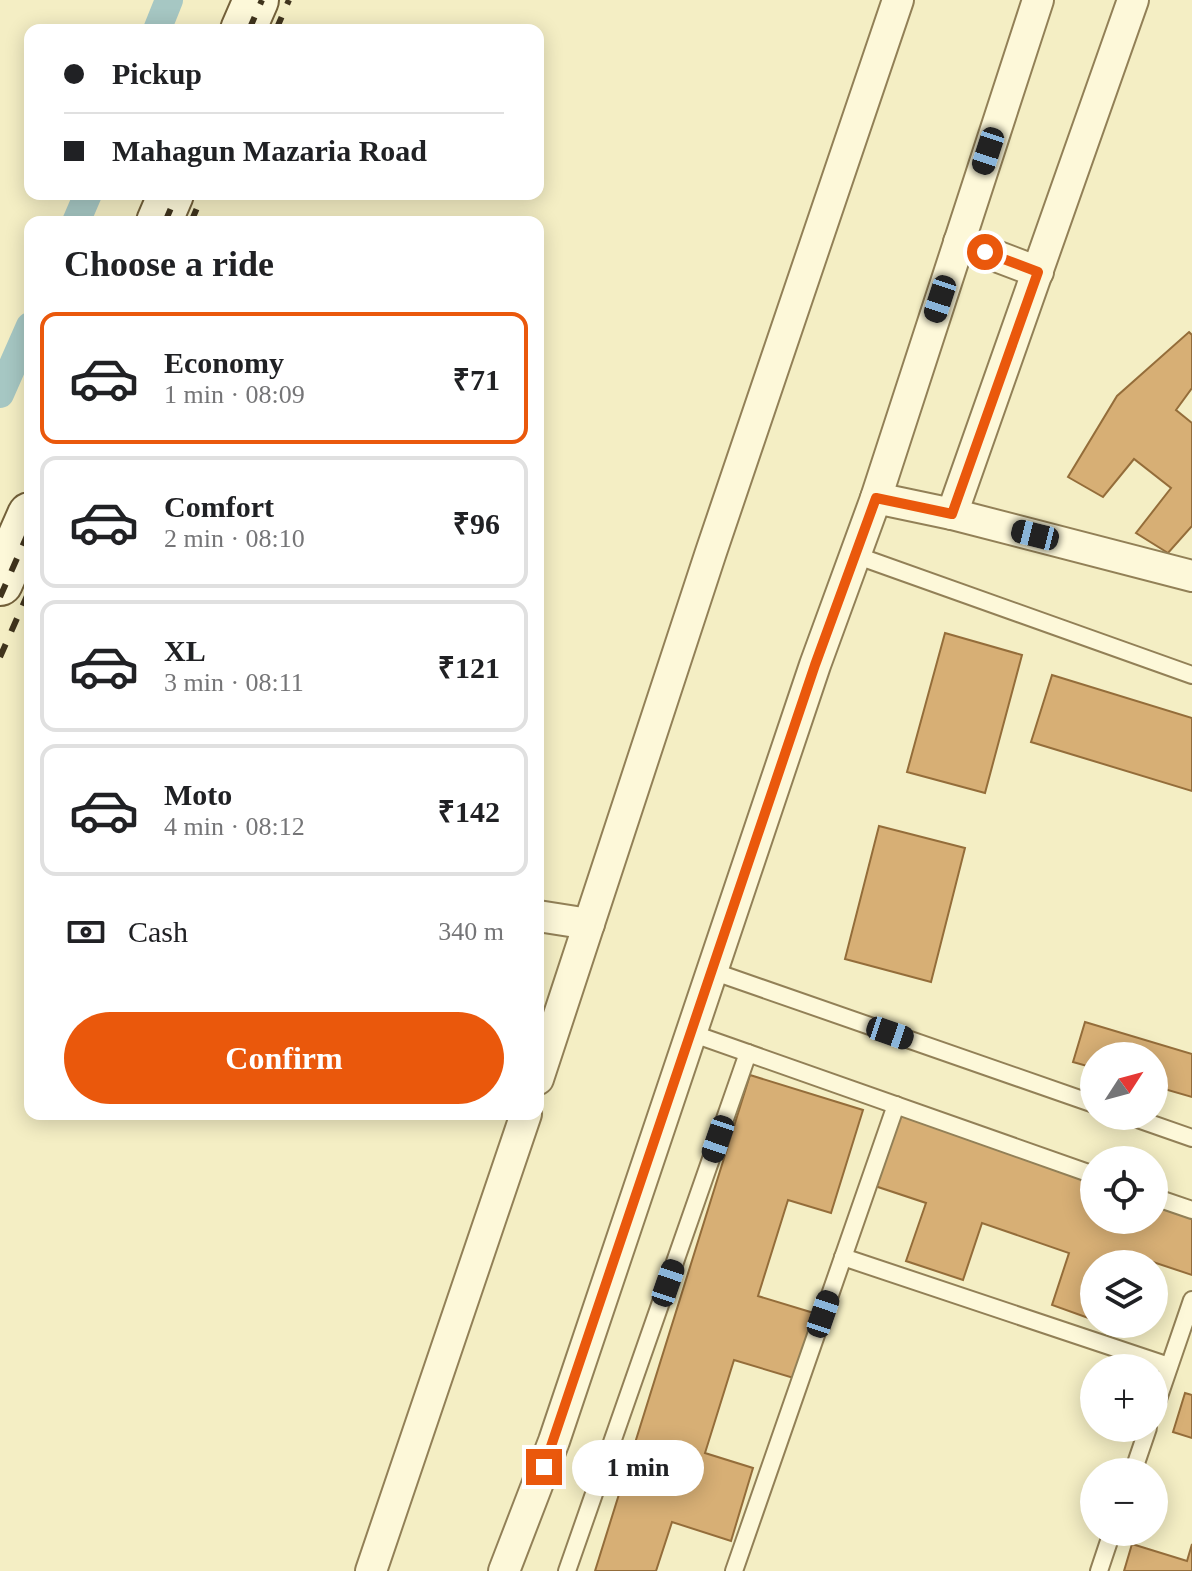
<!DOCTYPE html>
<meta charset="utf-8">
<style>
:root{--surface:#fff;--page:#f2f2f2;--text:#202124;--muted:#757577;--line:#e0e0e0;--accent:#ea580c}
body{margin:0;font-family:Georgia,serif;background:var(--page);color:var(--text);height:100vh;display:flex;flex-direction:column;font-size:30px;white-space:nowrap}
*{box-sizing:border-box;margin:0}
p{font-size:26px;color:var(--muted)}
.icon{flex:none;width:44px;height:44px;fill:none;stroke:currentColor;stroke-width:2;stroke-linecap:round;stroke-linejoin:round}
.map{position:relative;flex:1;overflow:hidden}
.drawer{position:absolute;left:24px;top:216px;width:520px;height:904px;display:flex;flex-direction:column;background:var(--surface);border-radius:16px;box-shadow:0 4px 20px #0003}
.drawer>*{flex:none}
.banner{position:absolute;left:24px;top:24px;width:520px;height:176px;border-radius:16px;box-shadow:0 4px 20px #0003;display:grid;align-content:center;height:176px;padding:0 40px;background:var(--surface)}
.needle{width:52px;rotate:54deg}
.tools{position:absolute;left:1080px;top:1042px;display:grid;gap:16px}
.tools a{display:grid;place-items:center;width:88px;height:88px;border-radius:50%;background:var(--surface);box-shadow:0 4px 20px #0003;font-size:40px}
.end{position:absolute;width:36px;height:36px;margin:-18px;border:10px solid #ea580c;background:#fff;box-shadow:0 0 0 4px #fff}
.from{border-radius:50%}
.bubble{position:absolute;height:56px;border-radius:28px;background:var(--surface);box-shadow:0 4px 20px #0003;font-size:26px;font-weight:700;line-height:56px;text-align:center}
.car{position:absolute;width:24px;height:48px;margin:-24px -12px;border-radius:10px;box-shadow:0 0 6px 2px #0007;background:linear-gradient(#222 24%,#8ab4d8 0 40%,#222 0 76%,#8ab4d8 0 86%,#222 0)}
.banner b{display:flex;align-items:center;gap:28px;height:76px;font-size:30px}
.banner b+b{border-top:2px solid var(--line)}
.banner i{width:20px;height:20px;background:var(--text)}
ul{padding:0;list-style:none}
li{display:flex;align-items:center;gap:24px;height:132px;margin:0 16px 12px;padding:0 24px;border:4px solid var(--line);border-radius:16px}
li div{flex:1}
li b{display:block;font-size:30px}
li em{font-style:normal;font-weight:700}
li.selected{border-color:var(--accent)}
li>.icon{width:72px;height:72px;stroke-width:1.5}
h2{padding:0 40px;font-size:36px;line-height:96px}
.pay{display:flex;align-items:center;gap:20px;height:88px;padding:0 40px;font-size:30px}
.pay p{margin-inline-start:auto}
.button{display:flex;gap:16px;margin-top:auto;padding:16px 40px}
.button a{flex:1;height:92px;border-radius:48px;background:var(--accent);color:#fff;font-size:32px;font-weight:700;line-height:92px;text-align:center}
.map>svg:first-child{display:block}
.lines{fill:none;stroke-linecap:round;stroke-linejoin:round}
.canal{stroke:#a6c7c3;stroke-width:28}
.building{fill:#d7af75;stroke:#946d3a;stroke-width:2}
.lane-casing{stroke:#928057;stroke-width:20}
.street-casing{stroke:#928057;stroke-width:34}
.secondary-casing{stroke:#74613a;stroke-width:48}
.lane{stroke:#fdf8d9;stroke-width:16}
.street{stroke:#fdf8d9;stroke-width:30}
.secondary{stroke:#fdf8d9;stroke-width:44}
.rail{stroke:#40341d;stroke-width:6;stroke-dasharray:14 14;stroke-linecap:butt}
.route{stroke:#ea580c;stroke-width:10}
</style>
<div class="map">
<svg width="1192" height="1571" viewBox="0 0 1192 1571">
<rect width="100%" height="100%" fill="#f4eec4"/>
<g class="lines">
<g class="canal">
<polyline points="157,30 169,0"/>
<polyline points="76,222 88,194"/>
<polyline points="0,394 30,326"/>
</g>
</g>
<g class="building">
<polygon points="1189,332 1192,335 1192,388 1176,410 1192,423 1192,526 1168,553 1136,533 1171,488 1134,459 1103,497 1068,477 1117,396"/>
<polygon points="945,633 1022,655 985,793 907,772"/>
<polygon points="1052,675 1192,718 1192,791 1031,742"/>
<polygon points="879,826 965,848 931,982 845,959"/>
<polygon points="1085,1022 1192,1054 1192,1097 1154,1086 1154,1056 1094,1056 1094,1068 1073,1062"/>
<polygon points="750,1075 863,1110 831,1213 788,1200 758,1296 817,1314 797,1379 734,1360 705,1453 753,1468 731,1541 672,1522 656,1571 595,1571"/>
<polygon points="896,1113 1094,1181 1094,1220 1154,1220 1154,1202 1192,1215 1192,1275 1144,1259 1142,1264 1094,1264 1094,1320 1052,1305 1069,1253 982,1223 963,1280 906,1261 926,1203 872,1185"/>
<polygon points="1185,1393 1192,1395 1192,1438 1173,1432"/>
<polygon points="1132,1544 1187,1561 1192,1544 1192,1571 1124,1571"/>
</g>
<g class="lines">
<g class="lane-casing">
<g id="lane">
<polyline points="855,555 1192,675"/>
<polyline points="712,971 1094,1104"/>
<polyline points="691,1033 1094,1175"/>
<polyline points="1129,1116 1192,1138"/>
<polyline points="1154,1197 1192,1210"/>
<polyline points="843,1257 1169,1366"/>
<polyline points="1154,1411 1192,1300"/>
<polyline points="1133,1472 1148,1428"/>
<polyline points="567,1571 748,1053"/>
<polyline points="734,1571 896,1105"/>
<polyline points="1099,1571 1112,1532"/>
</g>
</g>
<g class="street-casing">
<g id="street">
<polyline points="959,242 1038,272"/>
<polyline points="876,498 952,514 1192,576"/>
<polyline points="952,514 1133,0"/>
<polyline points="538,916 589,924"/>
<polyline points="538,1079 711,552 898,0"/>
<polyline points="371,1571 526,1114"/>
<polyline points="504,1571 554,1441 815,665 876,498 1038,0"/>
</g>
</g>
<g class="secondary-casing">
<g id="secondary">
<polyline points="243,30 256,0"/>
<polyline points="159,222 171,194"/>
<polyline points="0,583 30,515"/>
</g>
</g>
<use href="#lane" class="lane"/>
<use href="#street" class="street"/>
<use href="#secondary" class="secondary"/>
<g class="rail">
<polyline points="249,30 262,0"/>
<polyline points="276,30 289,0"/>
<polyline points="165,222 177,194"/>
<polyline points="191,222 203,194"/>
<polyline points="0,597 30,529"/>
<polyline points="0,657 30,589"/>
</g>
</g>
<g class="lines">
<polyline class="route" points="544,1467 815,665 876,498 952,514 1038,272 985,252"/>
</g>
</svg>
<div class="tools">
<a><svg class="needle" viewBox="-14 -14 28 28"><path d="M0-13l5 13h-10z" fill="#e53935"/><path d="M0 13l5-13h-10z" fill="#757577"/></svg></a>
<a><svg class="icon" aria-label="locate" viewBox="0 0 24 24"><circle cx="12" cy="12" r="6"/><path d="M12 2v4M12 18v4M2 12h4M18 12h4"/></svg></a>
<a><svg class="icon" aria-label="layers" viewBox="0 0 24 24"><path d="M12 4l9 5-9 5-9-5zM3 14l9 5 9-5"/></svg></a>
<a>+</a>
<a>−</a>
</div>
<i class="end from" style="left:985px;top:252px"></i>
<i class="end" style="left:544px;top:1467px"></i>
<div class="bubble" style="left:572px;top:1440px;width:132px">1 min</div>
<i class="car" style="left:988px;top:151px;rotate:198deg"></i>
<i class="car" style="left:940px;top:299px;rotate:198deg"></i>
<i class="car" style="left:1035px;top:535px;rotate:284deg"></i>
<i class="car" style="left:890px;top:1033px;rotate:109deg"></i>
<i class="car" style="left:718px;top:1139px;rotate:199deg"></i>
<i class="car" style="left:668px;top:1283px;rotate:19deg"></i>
<i class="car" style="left:823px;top:1314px;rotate:19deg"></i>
<div class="banner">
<b><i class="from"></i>Pickup</b>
<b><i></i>Mahagun Mazaria Road</b>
</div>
<section class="drawer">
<h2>Choose a ride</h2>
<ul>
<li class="selected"><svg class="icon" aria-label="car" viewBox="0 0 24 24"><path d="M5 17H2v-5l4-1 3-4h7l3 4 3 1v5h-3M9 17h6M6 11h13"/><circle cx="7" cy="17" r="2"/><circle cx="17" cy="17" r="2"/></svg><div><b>Economy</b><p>1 min · 08:09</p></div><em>₹71</em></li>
<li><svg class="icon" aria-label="car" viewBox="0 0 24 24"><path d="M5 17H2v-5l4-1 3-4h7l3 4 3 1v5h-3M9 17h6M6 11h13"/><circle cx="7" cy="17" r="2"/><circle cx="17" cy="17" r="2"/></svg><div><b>Comfort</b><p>2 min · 08:10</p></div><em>₹96</em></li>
<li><svg class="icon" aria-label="car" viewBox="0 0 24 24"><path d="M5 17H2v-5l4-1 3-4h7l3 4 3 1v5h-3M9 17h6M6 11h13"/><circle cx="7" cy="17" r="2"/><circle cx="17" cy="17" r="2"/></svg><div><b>XL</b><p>3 min · 08:11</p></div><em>₹121</em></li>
<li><svg class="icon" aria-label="car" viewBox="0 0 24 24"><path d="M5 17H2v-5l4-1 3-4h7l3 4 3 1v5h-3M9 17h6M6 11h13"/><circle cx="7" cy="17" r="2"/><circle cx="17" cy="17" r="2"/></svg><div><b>Moto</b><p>4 min · 08:12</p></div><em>₹142</em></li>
</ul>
<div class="pay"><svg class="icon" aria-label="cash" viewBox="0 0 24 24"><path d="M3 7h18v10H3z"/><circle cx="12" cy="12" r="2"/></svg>Cash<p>340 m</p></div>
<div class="button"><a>Confirm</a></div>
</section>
</div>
